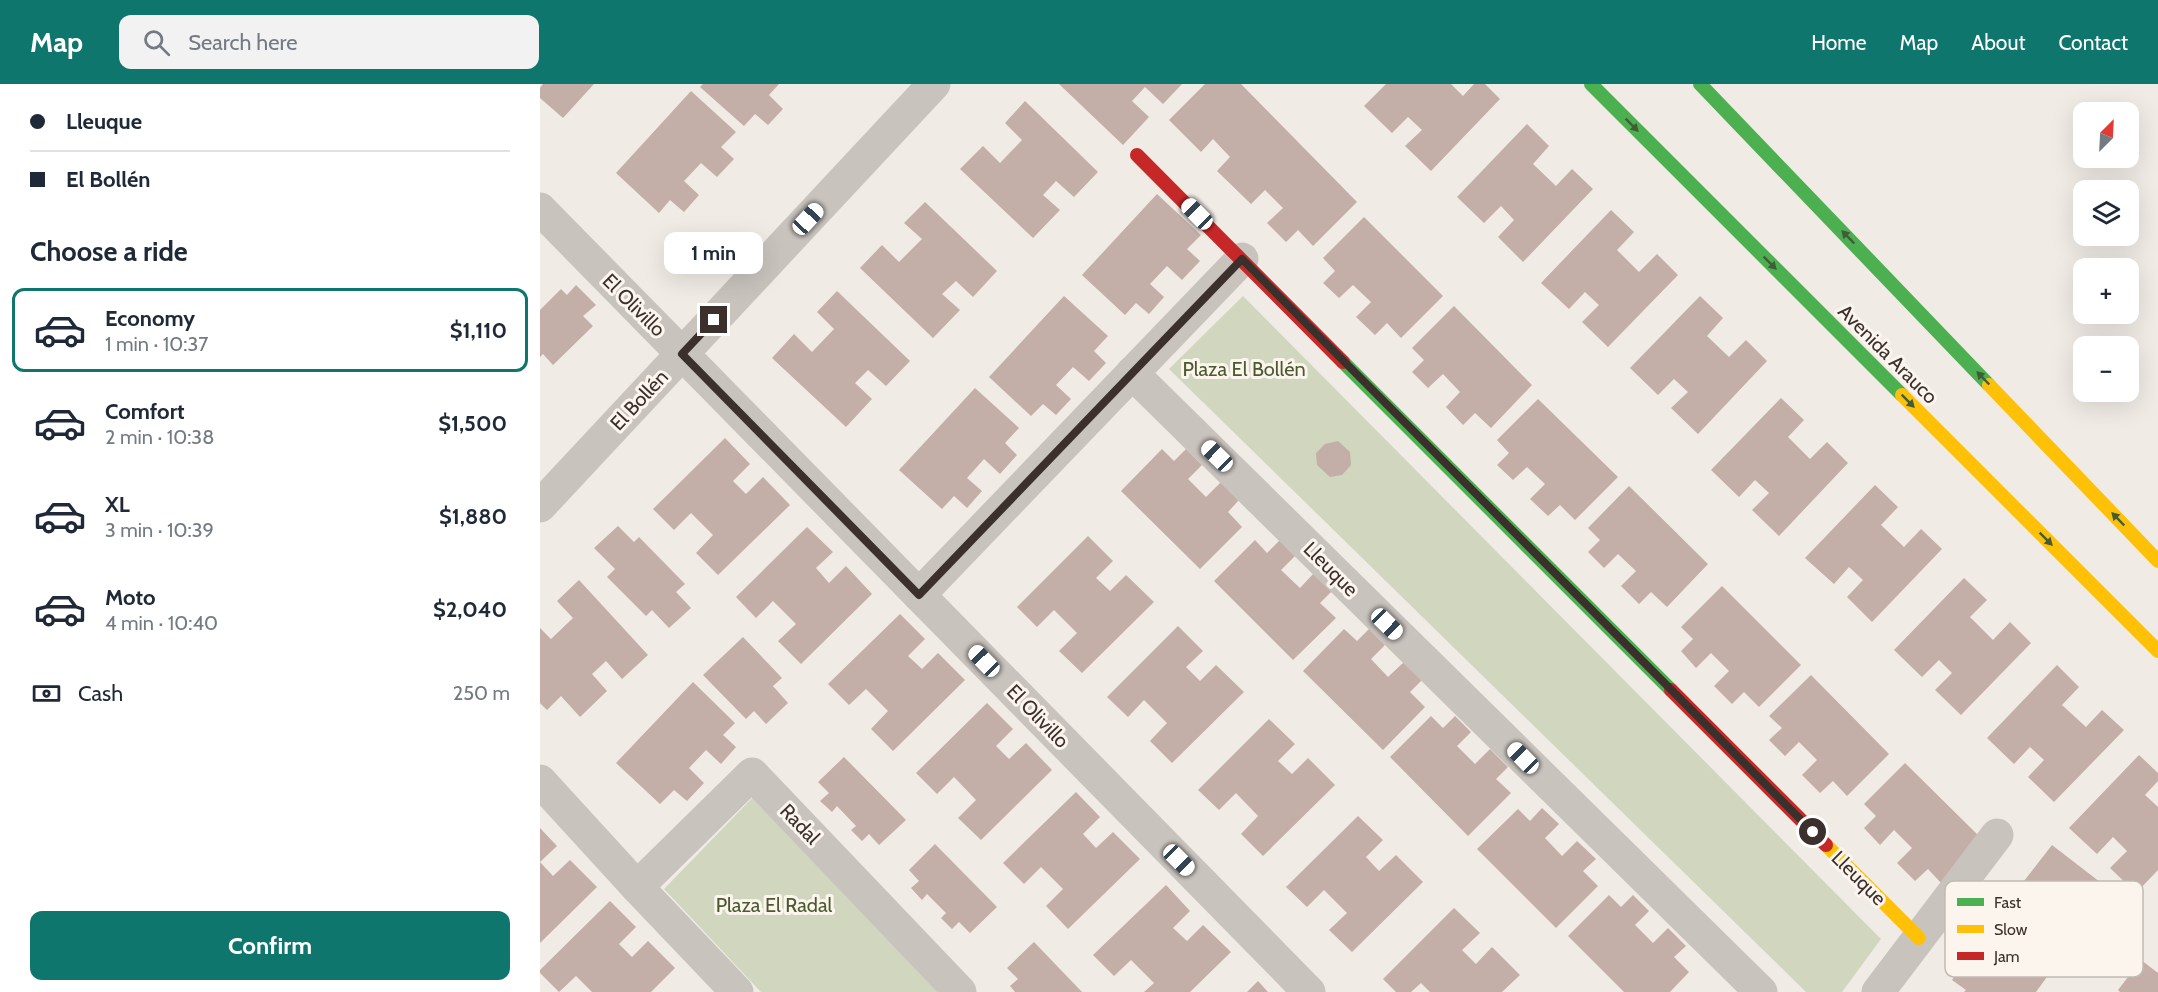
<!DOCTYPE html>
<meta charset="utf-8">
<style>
:root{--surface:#fff;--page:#f2f2f3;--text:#1f2937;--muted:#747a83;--line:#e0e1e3;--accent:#0f766e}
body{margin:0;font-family:Cabin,sans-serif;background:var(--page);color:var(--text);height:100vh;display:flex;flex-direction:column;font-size:22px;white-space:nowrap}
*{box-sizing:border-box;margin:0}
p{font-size:20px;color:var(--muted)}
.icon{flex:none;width:33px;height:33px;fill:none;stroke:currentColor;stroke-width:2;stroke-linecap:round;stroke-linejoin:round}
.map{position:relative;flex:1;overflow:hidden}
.sheet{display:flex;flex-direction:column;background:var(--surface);width:540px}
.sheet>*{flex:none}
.guide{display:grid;align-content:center;height:132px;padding:0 30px;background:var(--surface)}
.needle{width:39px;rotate:24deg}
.tools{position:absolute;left:1533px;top:18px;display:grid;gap:12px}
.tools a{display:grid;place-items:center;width:66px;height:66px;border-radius:12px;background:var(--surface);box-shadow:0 6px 24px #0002;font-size:30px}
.end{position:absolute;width:27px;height:27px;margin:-14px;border:8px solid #3b302b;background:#fff;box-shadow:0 0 0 3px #fff}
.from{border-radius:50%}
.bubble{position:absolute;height:42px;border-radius:12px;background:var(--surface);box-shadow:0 6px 24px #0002;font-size:20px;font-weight:700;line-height:42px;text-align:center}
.car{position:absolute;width:18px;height:36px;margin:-18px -9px;border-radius:8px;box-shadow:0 0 4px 2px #0007;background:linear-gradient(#fff 24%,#345 0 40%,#fff 0 76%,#345 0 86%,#fff 0)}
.guide b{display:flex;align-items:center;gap:21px;height:57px;font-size:22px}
.guide b+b{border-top:2px solid var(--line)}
.guide i{width:15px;height:15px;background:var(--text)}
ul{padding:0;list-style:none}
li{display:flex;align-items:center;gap:18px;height:84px;margin:0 12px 9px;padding:0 18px;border:3px solid transparent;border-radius:12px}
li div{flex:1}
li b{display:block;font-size:22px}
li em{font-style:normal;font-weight:700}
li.selected{border-color:var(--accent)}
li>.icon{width:54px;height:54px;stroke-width:1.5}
h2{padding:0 30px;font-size:27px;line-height:72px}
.pay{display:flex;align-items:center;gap:15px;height:66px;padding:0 30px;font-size:22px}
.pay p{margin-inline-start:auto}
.primary-button{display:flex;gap:12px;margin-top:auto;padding:12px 30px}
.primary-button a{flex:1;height:69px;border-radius:12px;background:var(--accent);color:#fff;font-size:24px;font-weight:700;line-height:69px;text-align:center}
header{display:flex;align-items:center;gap:36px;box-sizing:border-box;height:84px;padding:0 30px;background:var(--accent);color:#fff}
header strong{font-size:28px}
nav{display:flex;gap:33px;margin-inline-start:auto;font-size:21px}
.search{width:420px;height:54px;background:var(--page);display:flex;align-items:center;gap:15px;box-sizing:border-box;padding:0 21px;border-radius:12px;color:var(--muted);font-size:22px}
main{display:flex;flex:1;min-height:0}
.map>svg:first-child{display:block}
.green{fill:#d1d6bf}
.building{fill:#c3afa7}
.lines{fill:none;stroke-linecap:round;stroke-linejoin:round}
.street{stroke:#c9c3be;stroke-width:33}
.fast{stroke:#4caf50;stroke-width:14}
.slow{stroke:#ffc107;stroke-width:14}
.jam{stroke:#c62828;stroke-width:14}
.oneway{fill:#415c38}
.route{stroke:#3b302b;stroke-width:8}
.labels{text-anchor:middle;stroke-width:6;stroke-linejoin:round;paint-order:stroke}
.street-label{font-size:20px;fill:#3b302b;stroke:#fbf5ee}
.park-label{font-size:20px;fill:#4a5a2e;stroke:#fbf5ee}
.key{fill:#fbf5ee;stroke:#c1bab4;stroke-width:1.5}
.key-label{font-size:16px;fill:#3b302b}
</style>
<header>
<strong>Map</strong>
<div class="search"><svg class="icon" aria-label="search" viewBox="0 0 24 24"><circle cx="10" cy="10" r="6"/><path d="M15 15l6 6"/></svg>Search here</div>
<nav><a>Home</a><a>Map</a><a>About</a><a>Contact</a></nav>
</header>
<main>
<section class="sheet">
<div class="guide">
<b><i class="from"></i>Lleuque</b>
<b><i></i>El Bollén</b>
</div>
<h2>Choose a ride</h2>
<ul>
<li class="selected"><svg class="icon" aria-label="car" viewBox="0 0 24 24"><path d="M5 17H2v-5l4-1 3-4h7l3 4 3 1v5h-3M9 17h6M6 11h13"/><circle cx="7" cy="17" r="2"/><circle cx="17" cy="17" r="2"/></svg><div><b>Economy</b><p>1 min · 10:37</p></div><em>$1,110</em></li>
<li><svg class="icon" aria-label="car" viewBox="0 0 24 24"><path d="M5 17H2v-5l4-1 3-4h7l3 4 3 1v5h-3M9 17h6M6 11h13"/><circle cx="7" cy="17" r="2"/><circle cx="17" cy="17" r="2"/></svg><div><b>Comfort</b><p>2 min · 10:38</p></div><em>$1,500</em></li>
<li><svg class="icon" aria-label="car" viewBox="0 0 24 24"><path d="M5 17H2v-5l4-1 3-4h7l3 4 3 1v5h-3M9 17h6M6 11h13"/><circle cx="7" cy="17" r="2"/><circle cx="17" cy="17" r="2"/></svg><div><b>XL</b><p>3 min · 10:39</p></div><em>$1,880</em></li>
<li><svg class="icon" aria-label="car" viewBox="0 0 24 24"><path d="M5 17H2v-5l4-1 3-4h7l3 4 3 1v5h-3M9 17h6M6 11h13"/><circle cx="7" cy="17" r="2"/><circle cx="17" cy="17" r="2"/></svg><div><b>Moto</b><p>4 min · 10:40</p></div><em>$2,040</em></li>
</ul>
<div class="pay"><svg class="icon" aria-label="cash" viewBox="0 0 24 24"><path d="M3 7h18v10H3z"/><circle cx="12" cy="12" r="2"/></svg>Cash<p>250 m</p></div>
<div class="primary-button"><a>Confirm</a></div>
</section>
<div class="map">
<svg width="1618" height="908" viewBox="0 0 1618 908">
<rect width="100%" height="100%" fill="#f0ebe5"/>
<g class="green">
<polygon points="703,212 1341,855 1302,908 1266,908 629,285"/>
<polygon points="221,705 410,908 221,908 124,805"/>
</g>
<g class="building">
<polygon points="3,0 54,0 23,34 0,14 0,4"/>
<polygon points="163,0 239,0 229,11 243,25 228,41 215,30 204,42 160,3"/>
<polygon points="519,0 642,0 623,20 605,3 592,17 609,33 583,61"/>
<polygon points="665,0 701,0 817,118 773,162 758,146 746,158 727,139 743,124 725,106 711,120 677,87 690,73 673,55 661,68 629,36"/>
<polygon points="846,0 911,0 923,12 934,0 945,0 960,15 891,87 865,62 882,46 868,33 852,49 824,22"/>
<polygon points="151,7 196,48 181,63 194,75 177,93 161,79 144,97 159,111 144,128 130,116 119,129 76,89"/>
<polygon points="485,17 558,88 534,113 516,97 503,111 520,126 493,154 420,85 443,62 460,79 482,56 465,39"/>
<polygon points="987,40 1009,62 993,80 1016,102 1032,85 1053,105 983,178 958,153 974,136 961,122 944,139 917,113"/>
<polygon points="617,110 661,151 647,165 660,177 642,196 627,182 610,200 624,213 609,230 596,219 585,231 542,191"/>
<polygon points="385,118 457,187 433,213 416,197 402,210 420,226 393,254 320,184 342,161 359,178 382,155 364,139"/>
<polygon points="1071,126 1094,148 1077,166 1099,188 1117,170 1138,191 1068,263 1042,238 1059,221 1045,208 1029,225 1001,199"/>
<polygon points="824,133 903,212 861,254 847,239 835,251 816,233 831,218 813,201 799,214 783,199 795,187 783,174"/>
<polygon points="36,201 56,221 43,232 53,242 13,281 3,270 0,273 0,226 21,205 27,211"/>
<polygon points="297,207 370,277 346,302 328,286 315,299 332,315 306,343 232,274 254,250 272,268 294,245 277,228"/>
<polygon points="524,212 568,252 554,267 566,279 549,297 533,283 516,301 531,315 516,331 503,320 491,332 449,293"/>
<polygon points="1160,212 1183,234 1167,252 1189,273 1206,256 1227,277 1158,350 1131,324 1148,308 1134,295 1118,311 1090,284"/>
<polygon points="914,222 992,301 951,344 935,329 923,341 906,323 920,308 903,290 888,304 872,288 884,276 872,264"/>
<polygon points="435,304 479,344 465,359 477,371 460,390 444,375 427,394 442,407 427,424 414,412 402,425 359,386"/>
<polygon points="1241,314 1264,336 1248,353 1270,375 1287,358 1308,379 1239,452 1212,426 1229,409 1215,396 1199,413 1171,386"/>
<polygon points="998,315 1078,393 1035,436 1020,421 1008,432 990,415 1005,400 987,383 973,396 957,381 969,369 957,356"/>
<polygon points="185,354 210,380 193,397 206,410 223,393 250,421 178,491 156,469 173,451 151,429 134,446 113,425"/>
<polygon points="798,357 810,368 811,381 802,391 790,393 777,381 776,369 785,360"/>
<polygon points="622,365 634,377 646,365 662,381 648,395 666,413 681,398 699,416 688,428 702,443 660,485 581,407"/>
<polygon points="1335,401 1358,423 1341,441 1364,463 1381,445 1402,465 1332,538 1307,513 1323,496 1309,483 1294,500 1265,474"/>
<polygon points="1089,402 1168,480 1127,523 1111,508 1099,520 1081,502 1096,487 1078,470 1064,484 1048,468 1060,456 1048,444"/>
<polygon points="78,442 94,458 99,453 145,500 136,508 151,524 129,544 112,526 106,532 67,493 75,485 54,464"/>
<polygon points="267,443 293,468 276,484 289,499 306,482 332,510 261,580 238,557 256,540 233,517 216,534 196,513"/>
<polygon points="548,452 573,477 556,494 570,507 586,491 614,518 542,589 519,567 537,549 514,526 497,543 477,523"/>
<polygon points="715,456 727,469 740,456 755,472 741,486 760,504 774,489 792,507 780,519 796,534 753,576 674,497"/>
<polygon points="1424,494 1447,516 1430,533 1453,556 1470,538 1491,559 1421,631 1395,606 1412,589 1399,576 1382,593 1354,566"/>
<polygon points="39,496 108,571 82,595 66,577 52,590 67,607 40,633 21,612 7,626 0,619 0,544 11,555 33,534 17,517"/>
<polygon points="1182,502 1261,581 1219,623 1204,608 1192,620 1174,602 1189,587 1171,569 1156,584 1141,567 1153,555 1141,543"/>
<polygon points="360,530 385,555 368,572 382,585 398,569 425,596 353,667 331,645 348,627 326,605 309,621 288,600"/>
<polygon points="638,542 663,567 646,583 660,597 676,581 704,608 632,679 610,657 627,639 604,616 588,633 567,613"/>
<polygon points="804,545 817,557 829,545 845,561 831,575 848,593 864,578 882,596 870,608 885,623 843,666 763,587"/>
<polygon points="203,553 242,594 233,602 248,619 226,640 214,627 206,635 163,591"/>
<polygon points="1517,581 1539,603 1522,621 1546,643 1562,626 1584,646 1514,718 1488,693 1504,676 1490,663 1474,680 1447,654"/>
<polygon points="1271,591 1349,670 1307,712 1293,697 1280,709 1262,691 1277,676 1259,658 1245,672 1229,656 1242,644 1229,632"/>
<polygon points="153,598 195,639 183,651 196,663 181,680 166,666 149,684 164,699 147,717 134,706 120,720 76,679"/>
<polygon points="447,619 473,645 456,662 469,675 486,659 512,686 441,756 418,734 436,716 414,693 397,710 376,689"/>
<polygon points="891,632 903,644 915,632 931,648 917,662 935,680 950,665 968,683 956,695 971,709 928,752 850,673"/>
<polygon points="729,635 755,660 738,677 752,690 768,674 795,701 723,772 701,750 718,732 696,709 679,726 658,706"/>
<polygon points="1599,671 1618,689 1618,697 1605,711 1618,723 1618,786 1596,809 1570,784 1587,767 1573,753 1557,770 1529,744"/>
<polygon points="304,673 366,736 339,761 329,750 322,757 311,746 316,742 297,722 292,728 280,717 289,709 278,698"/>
<polygon points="1365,679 1445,758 1402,800 1388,785 1375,797 1357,779 1372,764 1354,746 1340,761 1324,744 1336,732 1324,720"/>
<polygon points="536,708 560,733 543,750 556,764 573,748 600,775 528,845 506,822 523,805 501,783 484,800 463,779"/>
<polygon points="1002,724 1019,740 1005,754 1022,772 1037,757 1056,775 1043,787 1058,802 1016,844 937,765 978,725 990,737"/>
<polygon points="818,732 843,756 826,773 839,787 856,771 883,798 812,868 789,846 807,829 784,806 767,823 746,803"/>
<polygon points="0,744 17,762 0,778 13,792 30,776 57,803 0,859"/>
<polygon points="395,760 457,823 430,849 419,838 412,845 401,834 406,829 387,810 382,816 371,804 379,797 369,786"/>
<polygon points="1512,761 1582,815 1546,863 1487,819 1497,807 1484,797"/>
<polygon points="626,801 650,827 633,844 647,857 663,841 691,868 650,908 604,908 614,899 591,876 574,892 553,871"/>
<polygon points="1069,811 1081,823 1093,811 1109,827 1095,841 1113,859 1128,844 1146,862 1134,873 1149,888 1130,908 1084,908 1028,852"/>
<polygon points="70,817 96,843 79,860 92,873 108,857 135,884 111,908 52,908 36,892 19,908 0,889 0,886"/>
<polygon points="914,824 940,849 922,866 936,880 952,863 980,891 962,908 890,908 881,899 871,908 856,908 843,895"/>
<polygon points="1479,829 1528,864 1496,908 1424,908 1426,906 1412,896 1424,878 1441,889 1456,869 1439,857 1453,836 1467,846"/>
<polygon points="494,858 542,908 475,908 470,902 478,895 467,884"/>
<polygon points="1601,876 1618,889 1618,908 1580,908 1578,906"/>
<polygon points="718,897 728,908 707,908"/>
</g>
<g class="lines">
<g class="street">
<polyline points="0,125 769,908"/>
<polyline points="592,289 1221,908"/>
<polyline points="0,422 394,0"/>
<polyline points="379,511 702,175"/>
<polyline points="0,697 97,803"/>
<polyline points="197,908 97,803 212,690 420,908"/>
<polyline points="1338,908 1457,751"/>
</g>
<g class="fast">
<polyline points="1051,0 1362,311"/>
<polyline points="1160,0 1449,301"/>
<polyline points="803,278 1131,606"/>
</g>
<g class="slow">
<polyline points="1449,301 1618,477"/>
<polyline points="1362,311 1618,567"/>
<polyline points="1286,761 1379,854"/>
</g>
<g class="jam">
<polyline points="597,71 803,278"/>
<polyline points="1131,606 1286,761"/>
</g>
</g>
<defs><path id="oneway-solid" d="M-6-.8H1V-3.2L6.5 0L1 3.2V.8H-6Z" transform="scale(1.5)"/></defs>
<g class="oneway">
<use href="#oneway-solid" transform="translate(1092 41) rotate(45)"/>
<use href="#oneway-solid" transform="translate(1308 153) rotate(-134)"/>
<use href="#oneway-solid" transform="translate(1230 179) rotate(45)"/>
<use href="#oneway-solid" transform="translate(1443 294) rotate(-134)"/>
<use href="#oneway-solid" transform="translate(1368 317) rotate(45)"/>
<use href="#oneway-solid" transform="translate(1578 435) rotate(-134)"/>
<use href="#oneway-solid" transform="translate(1506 455) rotate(45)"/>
</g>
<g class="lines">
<polyline class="route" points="174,236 142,270 379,511 702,175 1273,748"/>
</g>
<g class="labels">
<g class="street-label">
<text transform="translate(94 221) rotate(45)" y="7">El Olivillo</text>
<text transform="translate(1348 270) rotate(45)" y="7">Avenida Arauco</text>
<text transform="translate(99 316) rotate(-47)" y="7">El Bollén</text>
<text transform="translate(791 485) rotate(45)" y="7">Lleuque</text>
<text transform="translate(498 632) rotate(46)" y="7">El Olivillo</text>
<text transform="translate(260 740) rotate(46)" y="7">Radal</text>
<text transform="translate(1319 794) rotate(45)" y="7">Lleuque</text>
</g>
<g class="park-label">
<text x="704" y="292">Plaza El Bollén</text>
<text x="234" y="828">Plaza El Radal</text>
</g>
</g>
<rect x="1405" y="797" width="198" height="96" rx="9" class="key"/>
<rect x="1417" y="814" width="27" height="8" fill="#4caf50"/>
<rect x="1417" y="841" width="27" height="8" fill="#ffc107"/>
<rect x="1417" y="868" width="27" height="8" fill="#c62828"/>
<g class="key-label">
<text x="1454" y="824">Fast</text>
<text x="1454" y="851">Slow</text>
<text x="1454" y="878">Jam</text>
</g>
</svg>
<div class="tools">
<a><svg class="needle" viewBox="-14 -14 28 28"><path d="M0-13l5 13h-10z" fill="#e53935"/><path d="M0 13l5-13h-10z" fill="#747a83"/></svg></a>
<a><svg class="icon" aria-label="layers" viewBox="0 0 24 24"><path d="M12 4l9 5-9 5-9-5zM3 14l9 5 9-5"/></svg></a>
<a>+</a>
<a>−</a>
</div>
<i class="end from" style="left:1273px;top:748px"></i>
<i class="end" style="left:174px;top:236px"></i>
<div class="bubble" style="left:124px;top:148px;width:99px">1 min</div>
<i class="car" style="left:657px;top:130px;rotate:315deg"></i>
<i class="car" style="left:268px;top:135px;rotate:43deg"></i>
<i class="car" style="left:677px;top:372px;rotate:314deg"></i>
<i class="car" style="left:847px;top:540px;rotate:134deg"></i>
<i class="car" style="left:444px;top:577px;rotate:316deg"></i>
<i class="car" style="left:983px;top:674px;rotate:315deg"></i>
<i class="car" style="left:639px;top:776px;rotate:135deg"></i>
</div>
</main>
